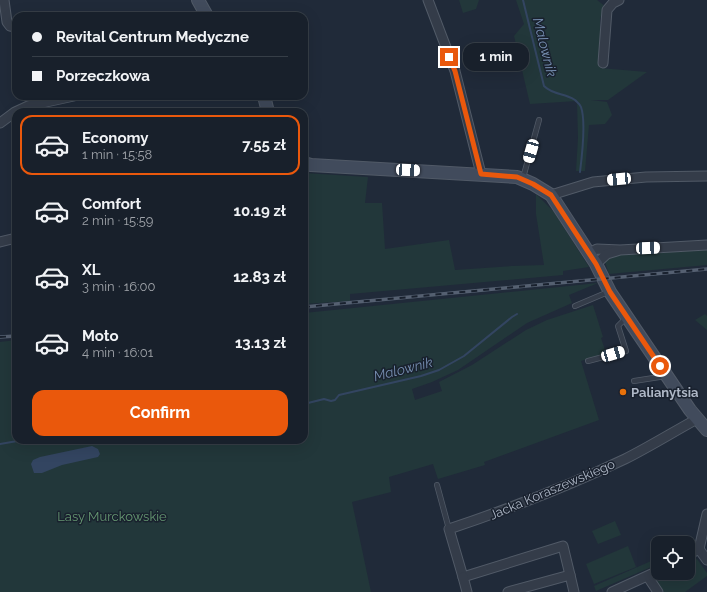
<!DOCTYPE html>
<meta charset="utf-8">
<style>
:root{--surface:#18202b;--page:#252d37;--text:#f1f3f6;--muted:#9fa3a9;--line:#363e47;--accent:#ea580c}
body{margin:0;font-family:Raleway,sans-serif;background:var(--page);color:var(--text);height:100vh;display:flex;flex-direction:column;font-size:15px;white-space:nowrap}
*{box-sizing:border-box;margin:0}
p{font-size:13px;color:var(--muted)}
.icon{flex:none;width:22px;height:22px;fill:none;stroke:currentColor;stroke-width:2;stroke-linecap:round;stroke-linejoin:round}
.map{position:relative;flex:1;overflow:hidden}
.sheet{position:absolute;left:12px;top:108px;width:296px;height:336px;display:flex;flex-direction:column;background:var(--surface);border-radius:12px;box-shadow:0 4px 16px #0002,0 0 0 1px var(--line)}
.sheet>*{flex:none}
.guide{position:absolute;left:12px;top:12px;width:296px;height:88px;border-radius:12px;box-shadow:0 4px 16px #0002,0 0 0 1px var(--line);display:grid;align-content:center;height:88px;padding:0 20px;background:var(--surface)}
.buttons{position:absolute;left:651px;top:536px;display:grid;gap:8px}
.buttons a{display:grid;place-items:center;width:44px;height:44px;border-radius:8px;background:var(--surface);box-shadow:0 4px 16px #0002,0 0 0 1px var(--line);font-size:20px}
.end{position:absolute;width:18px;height:18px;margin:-9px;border:5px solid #ea580c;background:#fff;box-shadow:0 0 0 2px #fff}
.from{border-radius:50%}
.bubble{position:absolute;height:28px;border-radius:12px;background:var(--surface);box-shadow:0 4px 16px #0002,0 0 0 1px var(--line);font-size:13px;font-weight:700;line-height:28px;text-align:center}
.car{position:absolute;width:12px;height:24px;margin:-12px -6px;border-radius:5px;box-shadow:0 0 3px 1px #0007;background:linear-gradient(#fff 24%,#345 0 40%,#fff 0 76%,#345 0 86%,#fff 0)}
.guide b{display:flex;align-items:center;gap:14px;height:38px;font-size:15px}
.guide b+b{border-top:1px solid var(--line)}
.guide i{width:10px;height:10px;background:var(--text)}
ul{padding:7px 0 0;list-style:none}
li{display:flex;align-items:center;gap:12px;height:60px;margin:0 8px 6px;padding:0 12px;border:2px solid transparent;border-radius:12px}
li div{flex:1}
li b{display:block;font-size:15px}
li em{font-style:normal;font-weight:700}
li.on{border-color:var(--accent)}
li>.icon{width:36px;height:36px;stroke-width:1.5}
.button{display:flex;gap:8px;margin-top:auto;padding:8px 20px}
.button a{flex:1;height:46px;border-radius:12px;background:var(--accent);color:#fff;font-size:16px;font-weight:700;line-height:46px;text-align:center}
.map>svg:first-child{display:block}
.green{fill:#22373a}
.water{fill:#334561}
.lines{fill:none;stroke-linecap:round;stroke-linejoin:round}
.stream{stroke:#334561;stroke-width:2}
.lane-casing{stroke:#515a67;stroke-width:6}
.street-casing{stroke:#515a67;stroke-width:11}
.secondary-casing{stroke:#515a67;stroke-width:14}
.lane{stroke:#343c49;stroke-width:4.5}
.street{stroke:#343c49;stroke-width:9}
.secondary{stroke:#414b5c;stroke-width:12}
.rail-casing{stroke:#556071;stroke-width:3.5}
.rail{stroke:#19212e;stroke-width:2;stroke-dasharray:6;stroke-linecap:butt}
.route{stroke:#ea580c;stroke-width:5}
.food-dot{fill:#e8710a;stroke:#19212e;stroke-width:1.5}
.labels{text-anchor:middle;stroke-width:3;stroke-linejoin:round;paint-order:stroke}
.poi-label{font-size:13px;font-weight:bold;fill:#aeb7c6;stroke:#19212e;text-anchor:start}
.street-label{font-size:13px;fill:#aeb7c6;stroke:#19212e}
.park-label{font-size:13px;fill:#659771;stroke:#19212e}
.water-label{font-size:14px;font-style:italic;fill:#758daf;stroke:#19212e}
</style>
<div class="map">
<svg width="707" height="592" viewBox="0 0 707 592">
<rect width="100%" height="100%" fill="#202a39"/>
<g class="green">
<polygon points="459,0 479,0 476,9 463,13"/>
<polygon points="516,0 597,0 606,7 600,18 600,68 647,72 608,100 591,100 607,102 612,115 605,124 589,125 585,171 576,171 578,138 577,101 530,104 514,36 524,24"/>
<polygon points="304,173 368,177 365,203 382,203 385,249 449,240 455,270 512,266 544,265 536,214 536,194 554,212 589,267 563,271 563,275 350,294 350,301 304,304"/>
<polygon points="707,248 707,265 609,274 605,262 606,257 612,254"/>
<polygon points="598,283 569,295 572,303 527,323 458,370 432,382 412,389 415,400 442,391 439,382 472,365 526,330 547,320 593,305 603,337 601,338 606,353 581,361 599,420 484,462 485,465 438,479 433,464 389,477 391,492 352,502 371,592 0,592 0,342 16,340 16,440 304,440 304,313"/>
<polygon points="705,314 707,316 707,330 695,320"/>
<polygon points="615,521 621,535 598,544 592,531"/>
<polygon points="628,546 636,567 594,584 586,564"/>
<polygon points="658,558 658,564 596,591 594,586"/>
<polygon points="697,559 707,573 707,576 685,592 664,592 657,581 670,573 688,573 688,562"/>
</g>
<polygon class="water" points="92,446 98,449 100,454 98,457 62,465 42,473 34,473 31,464 33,460 40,457"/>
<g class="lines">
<g class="stream">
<path d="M523 0 544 86C553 95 564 93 575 100 577 102 580 104 581 107 586 121 582 156 580 172"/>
<polyline points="304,404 324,399 331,401 335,400 339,395 421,376 439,370 464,356 512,317 517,314"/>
<polyline points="0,444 23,440"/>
</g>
<g class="lane-casing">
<g id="lane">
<polyline points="523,178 539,120"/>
<polyline points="575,306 608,292"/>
<polyline points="588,361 626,351 618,326 626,318"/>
<polyline points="634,381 666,376"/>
<polyline points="437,485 449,529"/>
</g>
</g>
<g class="street-casing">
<g id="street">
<polyline points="4,0 7,22 10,26 16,27"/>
<polyline points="428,0 455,71 481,174"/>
<polyline points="603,63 607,10 613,3 619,0"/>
<polyline points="0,123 15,112 28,106 74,96"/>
<polyline points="551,195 593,182 646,177 707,176"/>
<polyline points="0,242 16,238"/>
<polyline points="589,253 597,249 620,250 707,245"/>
<polyline points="596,264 607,254 617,251"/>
<polyline points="699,549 707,560"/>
<polyline points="688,555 699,549 707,514"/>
<path d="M570 575 563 546 463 577 449 529C509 509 568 486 625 459 649 447 673 432 697 419"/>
<polyline points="463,577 467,592"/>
<polyline points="648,577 658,592"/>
<polyline points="508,592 570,575 574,592"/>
<polyline points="612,592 658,571"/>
</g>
</g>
<g class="secondary-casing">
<g id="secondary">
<polyline points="198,0 207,16"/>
<polyline points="264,96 268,112"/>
<polyline points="304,163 311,165 517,177 533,184 551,195 596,264 610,292 690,410 707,430"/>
</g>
</g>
<use href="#lane" class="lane"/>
<use href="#street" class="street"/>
<use href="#secondary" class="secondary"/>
<g class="rail-casing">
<g id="rail">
<polyline points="304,307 707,269"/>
<polyline points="0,337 16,336"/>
</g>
</g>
<use href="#rail" class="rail"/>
</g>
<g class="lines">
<polyline class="route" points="449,57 455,71 481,174 517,177 533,184 551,195 596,264 610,292 660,366"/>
</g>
<circle class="food-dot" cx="623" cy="392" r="4"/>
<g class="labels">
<g class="poi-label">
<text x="631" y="397">Palianytsia</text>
</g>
<g class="street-label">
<text transform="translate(552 489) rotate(-23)" y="5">Jacka Koraszewskiego</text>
</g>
<g class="park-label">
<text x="112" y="521">Lasy Murckowskie</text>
</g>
<g class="water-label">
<text transform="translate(545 47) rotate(76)" y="5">Malownik</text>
<text transform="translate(403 369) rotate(-14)" y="5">Malownik</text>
</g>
</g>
</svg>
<div class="buttons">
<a><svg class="icon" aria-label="locate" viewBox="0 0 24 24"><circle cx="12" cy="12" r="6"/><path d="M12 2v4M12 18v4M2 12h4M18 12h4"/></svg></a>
</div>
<i class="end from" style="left:660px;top:366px"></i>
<i class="end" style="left:449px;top:57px"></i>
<div class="bubble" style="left:463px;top:43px;width:66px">1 min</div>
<i class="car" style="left:531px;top:151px;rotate:196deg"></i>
<i class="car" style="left:408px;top:170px;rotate:93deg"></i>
<i class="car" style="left:619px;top:179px;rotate:265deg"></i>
<i class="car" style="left:648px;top:248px;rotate:88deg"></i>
<i class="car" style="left:613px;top:354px;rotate:74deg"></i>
<div class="guide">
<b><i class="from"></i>Revital Centrum Medyczne</b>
<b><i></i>Porzeczkowa</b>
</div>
<section class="sheet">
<ul>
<li class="on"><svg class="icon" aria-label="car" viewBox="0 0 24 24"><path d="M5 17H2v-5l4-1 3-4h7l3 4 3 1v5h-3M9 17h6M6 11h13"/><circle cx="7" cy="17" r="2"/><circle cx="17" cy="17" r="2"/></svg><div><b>Economy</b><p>1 min · 15:58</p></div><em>7.55 zł</em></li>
<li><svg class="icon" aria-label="car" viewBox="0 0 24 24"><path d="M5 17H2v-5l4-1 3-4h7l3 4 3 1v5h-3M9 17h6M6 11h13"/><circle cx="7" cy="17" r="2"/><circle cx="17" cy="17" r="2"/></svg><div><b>Comfort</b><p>2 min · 15:59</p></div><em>10.19 zł</em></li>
<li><svg class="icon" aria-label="car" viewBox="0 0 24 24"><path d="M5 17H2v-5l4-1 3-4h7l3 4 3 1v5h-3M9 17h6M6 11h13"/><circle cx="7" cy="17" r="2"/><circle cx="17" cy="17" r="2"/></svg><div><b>XL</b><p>3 min · 16:00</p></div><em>12.83 zł</em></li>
<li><svg class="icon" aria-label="car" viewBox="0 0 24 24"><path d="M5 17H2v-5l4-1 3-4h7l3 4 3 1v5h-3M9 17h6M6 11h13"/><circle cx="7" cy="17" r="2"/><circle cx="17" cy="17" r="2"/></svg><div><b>Moto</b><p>4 min · 16:01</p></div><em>13.13 zł</em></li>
</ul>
<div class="button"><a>Confirm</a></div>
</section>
</div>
